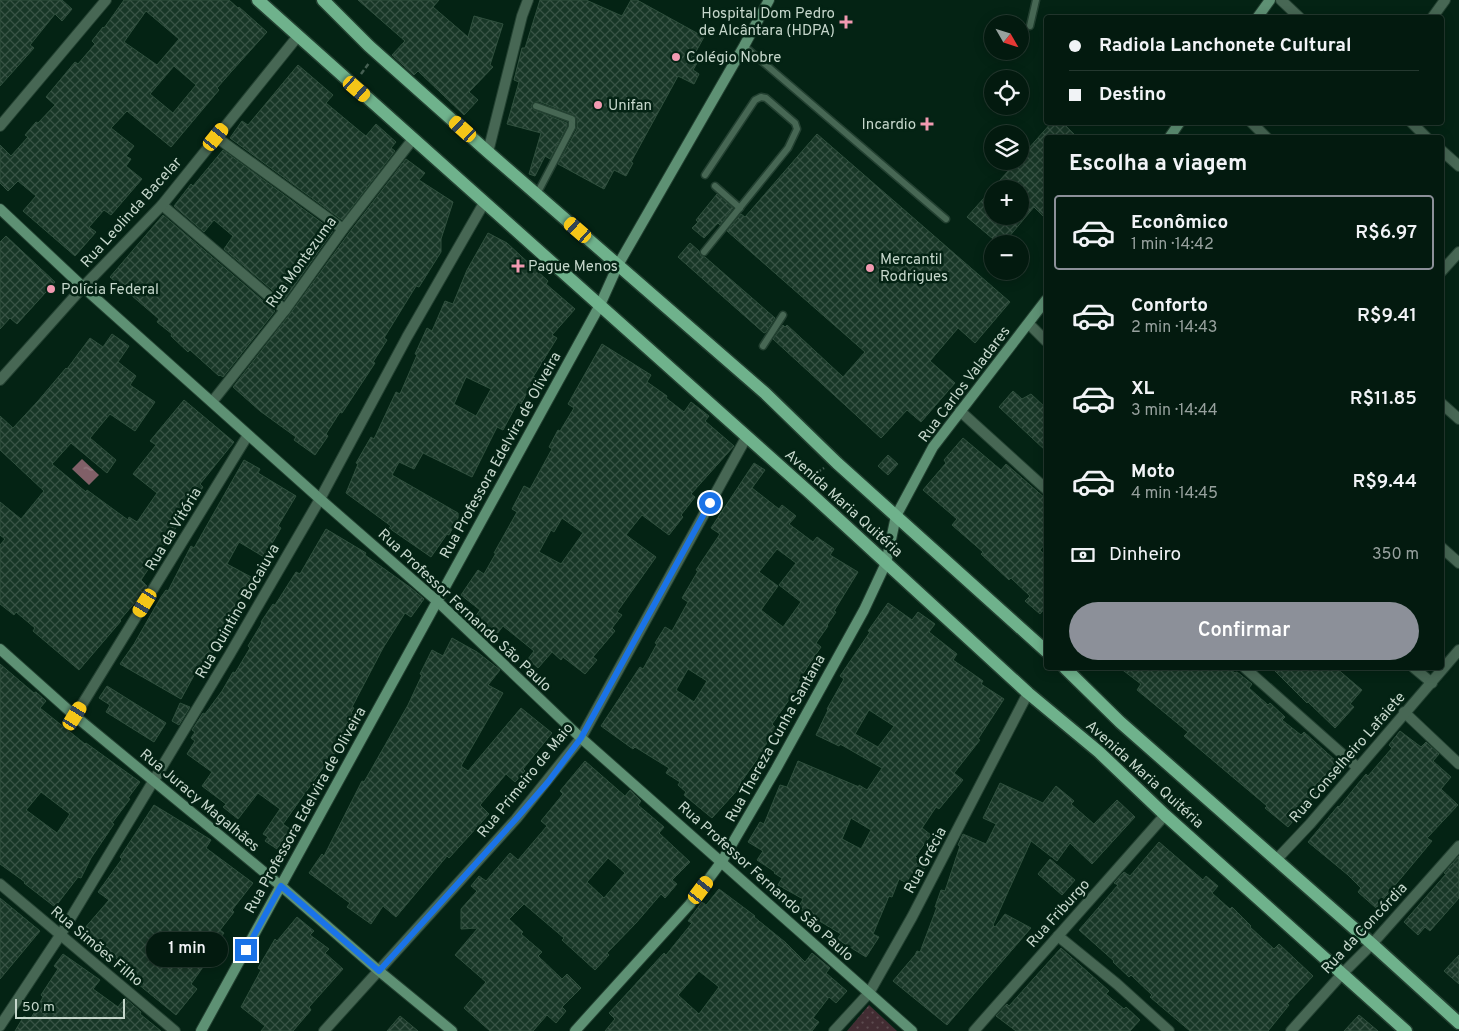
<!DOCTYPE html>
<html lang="pt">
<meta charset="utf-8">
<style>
:root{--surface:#031a0f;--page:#0d2318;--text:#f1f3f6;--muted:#97a19e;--line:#24382f;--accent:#8c9099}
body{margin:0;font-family:Overpass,sans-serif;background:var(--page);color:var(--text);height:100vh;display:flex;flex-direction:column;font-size:19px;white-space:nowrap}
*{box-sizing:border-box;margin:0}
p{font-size:16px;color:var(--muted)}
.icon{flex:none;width:28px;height:28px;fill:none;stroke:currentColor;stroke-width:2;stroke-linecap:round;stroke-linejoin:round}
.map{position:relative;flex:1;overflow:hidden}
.side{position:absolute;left:1044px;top:135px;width:400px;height:535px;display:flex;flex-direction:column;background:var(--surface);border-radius:5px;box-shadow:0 2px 12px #0003,0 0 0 1px var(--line)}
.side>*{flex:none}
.banner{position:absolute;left:1044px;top:15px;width:400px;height:110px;border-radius:5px;box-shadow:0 2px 12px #0003,0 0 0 1px var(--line);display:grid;align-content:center;height:110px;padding:0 25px;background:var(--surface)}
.needle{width:32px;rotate:129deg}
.controls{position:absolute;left:984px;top:15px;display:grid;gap:10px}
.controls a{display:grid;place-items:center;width:45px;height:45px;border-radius:50%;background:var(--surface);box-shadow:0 2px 12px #0003,0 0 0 1px var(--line);font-size:25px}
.scale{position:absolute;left:15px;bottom:12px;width:110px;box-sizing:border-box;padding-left:5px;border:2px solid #c6d7cc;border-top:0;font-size:14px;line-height:18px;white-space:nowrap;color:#c6d7cc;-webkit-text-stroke:4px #042314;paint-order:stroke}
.end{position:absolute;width:22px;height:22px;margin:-11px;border:6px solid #1a73e8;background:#fff;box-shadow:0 0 0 2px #fff}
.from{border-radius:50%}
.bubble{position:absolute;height:35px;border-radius:18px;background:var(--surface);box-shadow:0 2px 12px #0003,0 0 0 1px var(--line);font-size:16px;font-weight:600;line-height:35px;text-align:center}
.car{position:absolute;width:15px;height:30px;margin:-15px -8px;border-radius:6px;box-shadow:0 0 4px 1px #0007;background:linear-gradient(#f5c518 24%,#345 0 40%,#f5c518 0 76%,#345 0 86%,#f5c518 0)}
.banner b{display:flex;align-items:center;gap:18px;height:48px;font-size:19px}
.banner b+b{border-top:1px solid var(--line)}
.banner i{width:12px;height:12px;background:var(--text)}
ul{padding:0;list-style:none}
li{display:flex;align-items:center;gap:15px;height:75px;margin:0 10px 8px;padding:0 15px;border:2px solid transparent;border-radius:5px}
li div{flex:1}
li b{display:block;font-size:19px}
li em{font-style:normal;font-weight:600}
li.current{border-color:var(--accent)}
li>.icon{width:45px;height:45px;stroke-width:1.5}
h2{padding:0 25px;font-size:22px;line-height:60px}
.pay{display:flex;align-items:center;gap:12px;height:55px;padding:0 25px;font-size:19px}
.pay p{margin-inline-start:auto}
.action{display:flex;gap:10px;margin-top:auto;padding:10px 25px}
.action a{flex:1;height:58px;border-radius:30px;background:var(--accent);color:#fff;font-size:20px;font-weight:600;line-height:58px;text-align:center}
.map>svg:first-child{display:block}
.grass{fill:url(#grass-dots)}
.water{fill:url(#water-ripples)}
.building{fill:url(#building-cross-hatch);stroke:#30503e;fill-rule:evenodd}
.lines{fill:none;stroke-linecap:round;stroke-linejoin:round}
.lane-casing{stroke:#234031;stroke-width:9}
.street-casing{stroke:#234031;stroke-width:12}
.secondary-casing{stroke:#234031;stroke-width:12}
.primary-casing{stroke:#234031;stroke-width:15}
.path{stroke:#455f52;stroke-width:2.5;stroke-dasharray:5 2.5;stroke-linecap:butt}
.lane{stroke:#476754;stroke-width:6}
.street{stroke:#476754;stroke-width:10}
.secondary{stroke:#5e9174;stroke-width:10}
.primary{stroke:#6fb28c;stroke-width:12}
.route{stroke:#1a73e8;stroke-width:6}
.poi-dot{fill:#f19ab1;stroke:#042314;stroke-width:2}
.labels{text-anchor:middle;stroke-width:5;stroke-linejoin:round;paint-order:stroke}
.poi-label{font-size:15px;fill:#c6d7cc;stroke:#042314;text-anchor:start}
.street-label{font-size:15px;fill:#c6d7cc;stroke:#042314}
</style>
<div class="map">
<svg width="1459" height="1031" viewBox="0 0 1459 1031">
<defs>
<pattern id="grass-dots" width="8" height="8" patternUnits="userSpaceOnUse" patternTransform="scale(1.25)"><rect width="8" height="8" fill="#432d33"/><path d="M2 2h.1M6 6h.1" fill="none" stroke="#5d4b4f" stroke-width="1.8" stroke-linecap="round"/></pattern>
<pattern id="water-ripples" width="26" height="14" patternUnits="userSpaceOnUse" patternTransform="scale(1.25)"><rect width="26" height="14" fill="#816068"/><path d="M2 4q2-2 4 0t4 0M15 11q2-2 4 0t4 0" fill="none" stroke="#977d83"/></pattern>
<pattern id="building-cross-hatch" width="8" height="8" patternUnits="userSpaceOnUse" patternTransform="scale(1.25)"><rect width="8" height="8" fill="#183727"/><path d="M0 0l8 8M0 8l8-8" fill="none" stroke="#385345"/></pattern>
</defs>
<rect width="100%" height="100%" fill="#042314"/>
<polygon class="grass" points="869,1005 897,1031 847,1031"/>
<polygon class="water" points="82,459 99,475 89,485 72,469"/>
<g class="building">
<polygon points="0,0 62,0 72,9 62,21 55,14 30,45 34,48 0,86"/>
<path d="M124 0H229L238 8 239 7 267 32 231 72 217 88 219 90 171 147 127 111 111 128 134 146 126 156 131 159 126 166 142 179 111 215 104 210 89 227 96 232 75 256 23 211 36 196 18 181 8 191 0 183V145L11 156 28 137 25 135 36 122 38 123 55 105 46 97 75 62 78 64 95 44 92 41 103 27 104 28ZM146 11 179 39 157 65 124 42ZM174 66 196 85 173 113 150 94Z"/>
<polygon points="358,0 439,0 433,7 468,37 474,16 503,24 490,65 493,67 469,92 478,100 464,115 418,71 414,75 392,55 405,41"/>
<polygon points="540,0 586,0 622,16 631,0 637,0 704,37 694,55 700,58 693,70 699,74 694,84 678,76 631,162 633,163 626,176 614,170 604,189 558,164 577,129 577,118 574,115 538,101 532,104 531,107 534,110 567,123 567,126 550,159 545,156 535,176 529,174 541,133 507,124 519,82 514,80 522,48 525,48"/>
<polygon points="298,65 333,95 326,103 362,133 366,136 376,124 396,142 391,148 395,151 342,220 230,138 242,121 248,125"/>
<path d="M1052 122H1062L1078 138H1046V219L1034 207 1003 244H999L967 217 1017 161H1020V158ZM992 189H1020V216H992Z"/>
<polygon points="817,134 1010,302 975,343 958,328 930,361 955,383 921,422 907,410 881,438 773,339 783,325 785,327 787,325 843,377 865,352 727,231 741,214 745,217"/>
<polygon points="223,150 333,231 284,300 224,249 233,236 214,220 204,232 174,206 191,184 193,186"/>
<polygon points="406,159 425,173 419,180 453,202 441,239 441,252 419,287 416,286 384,338 387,340 373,362 375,363 342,413 340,412 326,434 328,436 315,455 294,440 296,437 260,411 233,387 290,314 349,233"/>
<polygon points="717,194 733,208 720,225 718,223 704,238 692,228 698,222 696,220"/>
<polygon points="163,215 275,311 223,377 220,375 219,376 190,350 188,352 171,336 172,334 157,322 159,319 110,277"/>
<path d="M488 233 507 243 548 281 546 284 575 309 552 335 557 338 533 377 535 378 521 404 518 402 503 430 497 427 472 477 423 453 414 469 399 462 392 475 458 513V518L449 535 447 534 431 557 389 528 391 526 346 493 358 464 356 463 371 437 374 439 396 392 400 394 417 355 415 354 427 328 432 331 445 301 453 304 467 270ZM466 377 491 389 476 416 454 404Z"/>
<polygon points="6,236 55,282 17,324 10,318 0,329 0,242"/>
<polygon points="690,243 699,251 701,256 705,257 775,318 766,332 764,333 678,257"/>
<polygon points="112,334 129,346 118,362 136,376 130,385 155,402 135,431 110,414 90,438 116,460 107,473 71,443 52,464 86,492 87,490 128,520 129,517 137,522 157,493 133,474 156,445 150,441 184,400 234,442 200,484 203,487 141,580 147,586 143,593 120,620 121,621 79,670 33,631 35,628 16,612 14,615 0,604 0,545 5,539 0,535 0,502 21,519 44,491 0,450 0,416 13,428 38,401 66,368 67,369 90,338 103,347"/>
<path d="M602 344 651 375 647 382 667 396 666 398 684 412 691 402 709 416 705 421 734 446 691 494 695 497 681 515 683 517 669 535 642 515 626 535 656 557 617 612 622 615 612 628 615 631 593 657 597 660 585 674 563 657 561 660 552 652 538 668 528 659 534 651 503 626 497 634 475 617 480 610 461 595 478 570 484 574 496 553H494L517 512 512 509 524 486 530 489 552 449 549 447 558 430 560 431 574 408 568 404ZM562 518 583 533 561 564 539 552 551 530 554 532Z"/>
<polygon points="1013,391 1022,399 1031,394 1046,408 1046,451 999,407"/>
<polygon points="963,438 1001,470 1006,464 1046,499 1046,543 1040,550 1046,556 1046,607 1040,614 1025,601 1030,596 1011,578 1009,580 981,554 983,552 952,525 957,519 923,490 946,463 944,460"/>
<polygon points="888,455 898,464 888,475 878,466"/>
<polygon points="244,460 260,469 258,473 296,496 278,526 281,528 264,557 239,542 227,564 251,577 232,614 210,649 214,651 201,672 197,670 181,699 120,664 134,644 161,597 166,590 168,591 191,546 194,548"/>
<path d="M754 463 765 470 752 488 779 509 782 505 796 516 789 524 813 542 817 537 834 549 830 555 858 572 834 611 836 612 827 625 828 626 816 643 821 647 798 681 801 683 772 724 777 729 762 750 763 751 739 785 741 786 712 818 684 795 686 792 678 785 680 782 666 773 669 768 635 747 633 749 601 726 640 667 643 669 657 644 655 643 665 627 672 631 688 602 682 598 698 571 696 570 720 534 711 528ZM777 549 796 563 779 585 801 602 783 627 761 610 778 586 759 572ZM688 669 707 681 694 702 676 690Z"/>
<polygon points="326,529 366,553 365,555 411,588 424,599 411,617 405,613 383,648 352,707 354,708 351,713 357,716 332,759 330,758 283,824 290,829 277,849 265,841 268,837 263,834 280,809 258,793 238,819 223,807 226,804 202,786 212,772 187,754 195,741 191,738 195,732 192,730 203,713 205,714 222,691 233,672 235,673 250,648 248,646 262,623 261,622 273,604 275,605 296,572 300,574"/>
<path d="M888 603 912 620 918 612 935 624 929 632 957 654 953 660 983 681 981 684 1004 699 978 739 980 740 954 773 963 780 939 809 936 807 922 828 931 835 915 857 927 863 915 887 899 879 892 897 889 896 873 934 879 937 866 957 837 939 841 934 798 908 803 899 778 885 782 878 774 873 775 872 757 860 763 851 748 842 760 822 764 824 780 785 787 787 798 761 859 787V785L867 790 882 768 840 744 839 746 816 735 828 710 827 709 844 679 840 676 870 632 868 631ZM869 710 894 726 878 747 855 734ZM851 818 871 830 861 849 842 839Z"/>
<polygon points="452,638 477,652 500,670 488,685 503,693 461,766 468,771 521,708 552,733 523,769 525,771 515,782 506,774 480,805 489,814 449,858 447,856 396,917 383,906 371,924 347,907 350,903 309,873 322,854 324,856 362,781 364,782 408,705 422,675 420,674 432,650 443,656"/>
<path d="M0 664 34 693 36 692 46 701 40 708 85 744 86 743 140 782 128 798 130 799 112 823 114 824 91 858 81 878 78 877 55 907 24 883 25 882 0 864ZM41 792 70 814 57 833 26 810Z"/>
<polygon points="1120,668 1228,668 1235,673 1237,672 1252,684 1249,688 1268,705 1270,703 1285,717 1282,720 1301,735 1304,732 1337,762 1313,790 1317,793 1288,827 1265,808 1267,806 1184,736 1188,732 1137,690 1141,684"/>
<polygon points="1272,668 1336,668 1362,690 1350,704 1354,707 1335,728 1308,702 1307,703"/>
<polygon points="107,686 166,723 154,742 106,712 110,705 99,698"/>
<polygon points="180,703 190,707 179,725 172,721"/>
<polygon points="1400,731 1421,747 1426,742 1439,754 1433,761 1451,777 1441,789 1458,805 1427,838 1432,841 1376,908 1358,892 1361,888 1348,875 1308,842 1338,806 1339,807 1366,774 1368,776 1392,748 1389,745"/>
<path d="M585 761 625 796 630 790 641 801 638 805 664 827 659 833 690 862 672 880 677 884 665 898 661 894 636 923 607 953 609 955 595 970 562 940 564 938 524 904 509 919 523 932 521 934 542 952 538 956 562 979 567 974 581 988 562 1007 566 1011 556 1023 547 1015 533 1031H490L464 1008 486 982 455 955 478 928 461 929V909L477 891 471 886 479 876 486 881 510 853 518 860 547 826 541 821 563 794 560 791ZM608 858 625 873 604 898 587 882Z"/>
<polygon points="1000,783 1043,803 1056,786 1074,801 1071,804 1094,824 1117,800 1135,817 1092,864 1070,843 1057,861 1031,841 993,925 995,927 1005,914 1031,928 947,1025 893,981 915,955 917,951 920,952 937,907 935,907 941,890 945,891 960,846 958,845 963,834 986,844 996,824 983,818"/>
<polygon points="154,805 211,840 206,848 253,883 232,910 234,912 220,930 224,933 205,958 208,960 191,984 197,989 176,1015 127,975 128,969 84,929 109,900 98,892 122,859 120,857"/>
<polygon points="1159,842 1203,880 1206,876 1218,886 1212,893 1230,909 1232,907 1251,926 1250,927 1274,949 1279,944 1313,976 1287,1004 1289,1005 1268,1031 1190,1031 1150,997 1152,995 1131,975 1129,977 1113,962 1114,961 1079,930 1118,885 1114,883 1124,872 1130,876"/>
<polygon points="1459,856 1459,898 1430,931 1425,927 1418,935 1404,922 1446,874 1444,873"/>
<polygon points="1050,859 1075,880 1062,895 1038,874"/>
<path d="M719 889 755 916 754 917 785 942 805 962 812 953 830 968 826 973 847 991 836 1003 829 997 813 1018 819 1022 812 1031H605L615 1019 609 1013 664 953 666 955 692 923 688 921 702 902 706 905ZM699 971 719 987 699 1014 678 995Z"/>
<polygon points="0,898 40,931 0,979"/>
<polygon points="297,917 314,931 310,935 329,949 325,953 343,969 309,1007 311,1010 293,1031 261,1031 265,1026 241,1007 261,970 258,968 275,939 277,941"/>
<polygon points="1061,948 1109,991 1106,994 1124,1009 1126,1007 1140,1020 1130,1031 1016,1031 996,1016 1007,1004 1009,1006"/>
<polygon points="63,954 100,980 93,989 118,1007 125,998 141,1012 140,1014 161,1031 15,1031 24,1016 30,1020 43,997 41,995 58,969 54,966"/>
<polygon points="1459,955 1459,984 1444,971"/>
<polygon points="1359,1015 1378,1031 1344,1031"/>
<polygon points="400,1016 418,1031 387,1031"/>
</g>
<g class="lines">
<g class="lane-casing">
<g id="lane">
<polyline points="1030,26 1036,0"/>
<polyline points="744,46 946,219"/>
<polyline points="536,106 572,119 572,127 537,194"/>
<polyline points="715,186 740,208"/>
<polyline points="704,252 788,148 797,129 795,123 766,98 761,97 755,100 705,175"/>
<polyline points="763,346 783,315"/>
</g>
</g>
<g class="street-casing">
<g id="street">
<polyline points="1281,0 1300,18"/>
<polyline points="1432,18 1445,0"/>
<polyline points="1251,122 1267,138"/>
<polyline points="1411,122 1427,138"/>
<polyline points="0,126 106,0"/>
<polyline points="216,137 343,229"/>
<polyline points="1441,150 1459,166"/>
<polyline points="488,152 522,16 528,0"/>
<polyline points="162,205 285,310"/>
<polyline points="1441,272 1459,252"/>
<polyline points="1029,324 1046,341"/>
<polyline points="0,380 83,287 162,205 298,36"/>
<polyline points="212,402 285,310 343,229 413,139"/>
<polyline points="1441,403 1459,419"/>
<polyline points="960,411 1046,489"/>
<polyline points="1441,547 1459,563"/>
<polyline points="1245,668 1358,768"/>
<polyline points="1414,668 1432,683"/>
<polyline points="1404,712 1459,764"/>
<polyline points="75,716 248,435"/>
<polyline points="1276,860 1310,824 1459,650"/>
<polyline points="0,884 175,1031"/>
<polyline points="1058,936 1117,984 1169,1031"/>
<polyline points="0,1026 61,934 230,654 320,499 407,337 484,203"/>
<polyline points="324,1031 516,819 581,738 747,436"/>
<polyline points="834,1031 869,993 912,917 1028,693"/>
<polyline points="974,1031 1165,815"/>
<polyline points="1291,1031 1342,974 1372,944 1459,846"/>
</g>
</g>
<g class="secondary-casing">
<g id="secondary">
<polyline points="1257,18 1270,0"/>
<polyline points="1169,138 1180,122"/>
<polyline points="0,209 83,287 320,499 437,601 581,738 912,1031"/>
<polyline points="0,649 75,716 281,886 379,971 452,1031"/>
<polyline points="201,1031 600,305 618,265 744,46 769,0"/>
<polyline points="575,1031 690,904 722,861 776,769 864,610 886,563 896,516 933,447 1046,300"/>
</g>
</g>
<g class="primary-casing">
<g id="primary">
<polyline points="258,0 810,493 1028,693 1099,752 1165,815 1406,1031"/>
<polyline points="323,0 369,46 488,152 765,393 837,463 1046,651"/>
<polyline points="1065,668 1120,722 1372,944 1459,1023"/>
</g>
</g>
<g class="path">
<polyline points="361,74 369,63"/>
<polyline points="813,479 815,474 824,468"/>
</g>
<use href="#lane" class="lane"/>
<use href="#street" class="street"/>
<use href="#secondary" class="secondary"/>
<use href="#primary" class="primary"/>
</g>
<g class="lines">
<polyline class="route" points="246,950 281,886 379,971 516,819 548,782 581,738 710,503"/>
</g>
<g class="poi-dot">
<path d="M843.5 14.5h5v5h5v5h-5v5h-5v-5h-5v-5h5z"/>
<circle cx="676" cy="57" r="5"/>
<circle cx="598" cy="105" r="5"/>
<path d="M924.5 116.5h5v5h5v5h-5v5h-5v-5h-5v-5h5z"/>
<path d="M515.5 258.5h5v5h5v5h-5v5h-5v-5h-5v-5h5z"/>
<circle cx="870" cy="268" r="5"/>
<circle cx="51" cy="289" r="5"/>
</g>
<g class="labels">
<g class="poi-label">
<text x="835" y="18" text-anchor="end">Hospital Dom Pedro<tspan x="835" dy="17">de Alcântara (HDPA)</tspan></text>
<text x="686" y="62">Colégio Nobre</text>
<text x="608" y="110">Unifan</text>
<text x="916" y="129" text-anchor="end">Incardio</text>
<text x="880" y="264">Mercantil<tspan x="880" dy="17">Rodrigues</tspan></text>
<text x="528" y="271">Pague Menos</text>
<text x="61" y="294">Polícia Federal</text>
</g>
<g class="street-label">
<text transform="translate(131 212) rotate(-48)" y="5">Rua Leolinda Bacelar</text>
<text transform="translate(301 262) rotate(-54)" y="5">Rua Montezuma</text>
<text transform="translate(964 384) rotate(-53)" y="5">Rua Carlos Valadares</text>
<text transform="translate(500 455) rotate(-61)" y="5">Rua Professora Edelvira de Oliveira</text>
<text transform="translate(844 503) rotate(42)" y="5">Avenida Maria Quitéria</text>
<text transform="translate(173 529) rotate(-59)" y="5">Rua da Vitória</text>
<text transform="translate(465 610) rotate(43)" y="5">Rua Professor Fernando São Paulo</text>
<text transform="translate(237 611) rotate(-60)" y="5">Rua Quintino Bocaiuva</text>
<text transform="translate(775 738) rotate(-61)" y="5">Rua Thereza Cunha Santana</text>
<text transform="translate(1347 757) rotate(-49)" y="5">Rua Conselheiro Lafaiete</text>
<text transform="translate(1145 774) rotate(42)" y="5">Avenida Maria Quitéria</text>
<text transform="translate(525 780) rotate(-51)" y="5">Rua Primeiro de Maio</text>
<text transform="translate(200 800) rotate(40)" y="5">Rua Juracy Magalhães</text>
<text transform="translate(305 810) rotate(-61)" y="5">Rua Professora Edelvira de Oliveira</text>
<text transform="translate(925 860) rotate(-62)" y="5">Rua Grécia</text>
<text transform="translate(766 881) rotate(42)" y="5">Rua Professor Fernando São Paulo</text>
<text transform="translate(1058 913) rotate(-48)" y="5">Rua Friburgo</text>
<text transform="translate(1364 928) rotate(-47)" y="5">Rua da Concórdia</text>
<text transform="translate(97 946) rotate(40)" y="5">Rua Simões Filho</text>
</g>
</g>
</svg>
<div class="controls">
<a><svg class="needle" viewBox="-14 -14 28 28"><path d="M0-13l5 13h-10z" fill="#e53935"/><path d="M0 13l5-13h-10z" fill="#97a19e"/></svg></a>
<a><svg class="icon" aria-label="locate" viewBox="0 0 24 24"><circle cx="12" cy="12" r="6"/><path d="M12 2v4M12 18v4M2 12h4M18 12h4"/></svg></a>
<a><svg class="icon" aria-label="layers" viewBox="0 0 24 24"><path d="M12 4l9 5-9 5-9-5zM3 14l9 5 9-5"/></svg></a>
<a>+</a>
<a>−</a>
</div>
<div class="scale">50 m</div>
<i class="end from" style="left:710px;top:503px"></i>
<i class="end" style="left:246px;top:950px"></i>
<div class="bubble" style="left:146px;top:932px;width:82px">1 min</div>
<i class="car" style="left:357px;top:89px;rotate:131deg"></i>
<i class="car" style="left:463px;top:129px;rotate:312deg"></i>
<i class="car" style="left:216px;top:137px;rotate:39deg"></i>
<i class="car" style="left:578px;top:230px;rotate:311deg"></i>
<i class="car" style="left:145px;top:603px;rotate:212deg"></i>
<i class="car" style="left:75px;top:716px;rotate:32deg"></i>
<i class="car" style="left:701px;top:890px;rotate:37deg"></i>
<div class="banner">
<b><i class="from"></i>Radiola Lanchonete Cultural</b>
<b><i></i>Destino</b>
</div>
<section class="side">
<h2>Escolha a viagem</h2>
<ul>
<li class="current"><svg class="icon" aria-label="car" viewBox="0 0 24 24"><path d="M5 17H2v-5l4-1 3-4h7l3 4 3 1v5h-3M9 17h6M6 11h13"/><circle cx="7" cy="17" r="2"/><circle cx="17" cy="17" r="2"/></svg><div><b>Econômico</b><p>1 min · 14:42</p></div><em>R$6.97</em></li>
<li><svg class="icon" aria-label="car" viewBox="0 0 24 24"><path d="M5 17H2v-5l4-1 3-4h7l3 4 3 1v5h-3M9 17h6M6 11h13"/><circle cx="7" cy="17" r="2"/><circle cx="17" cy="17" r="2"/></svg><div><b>Conforto</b><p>2 min · 14:43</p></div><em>R$9.41</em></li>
<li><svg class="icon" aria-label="car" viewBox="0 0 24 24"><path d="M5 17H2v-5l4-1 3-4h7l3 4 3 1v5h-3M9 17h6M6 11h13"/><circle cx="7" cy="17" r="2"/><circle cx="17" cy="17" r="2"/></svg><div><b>XL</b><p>3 min · 14:44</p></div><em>R$11.85</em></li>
<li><svg class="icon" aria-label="car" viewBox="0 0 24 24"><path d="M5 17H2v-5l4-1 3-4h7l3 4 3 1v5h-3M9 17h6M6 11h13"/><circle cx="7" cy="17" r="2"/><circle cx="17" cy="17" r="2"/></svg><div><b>Moto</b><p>4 min · 14:45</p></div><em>R$9.44</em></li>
</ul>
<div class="pay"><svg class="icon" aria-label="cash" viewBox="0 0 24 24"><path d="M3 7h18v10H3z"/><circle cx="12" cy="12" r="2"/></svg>Dinheiro<p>350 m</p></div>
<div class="action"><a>Confirmar</a></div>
</section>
</div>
